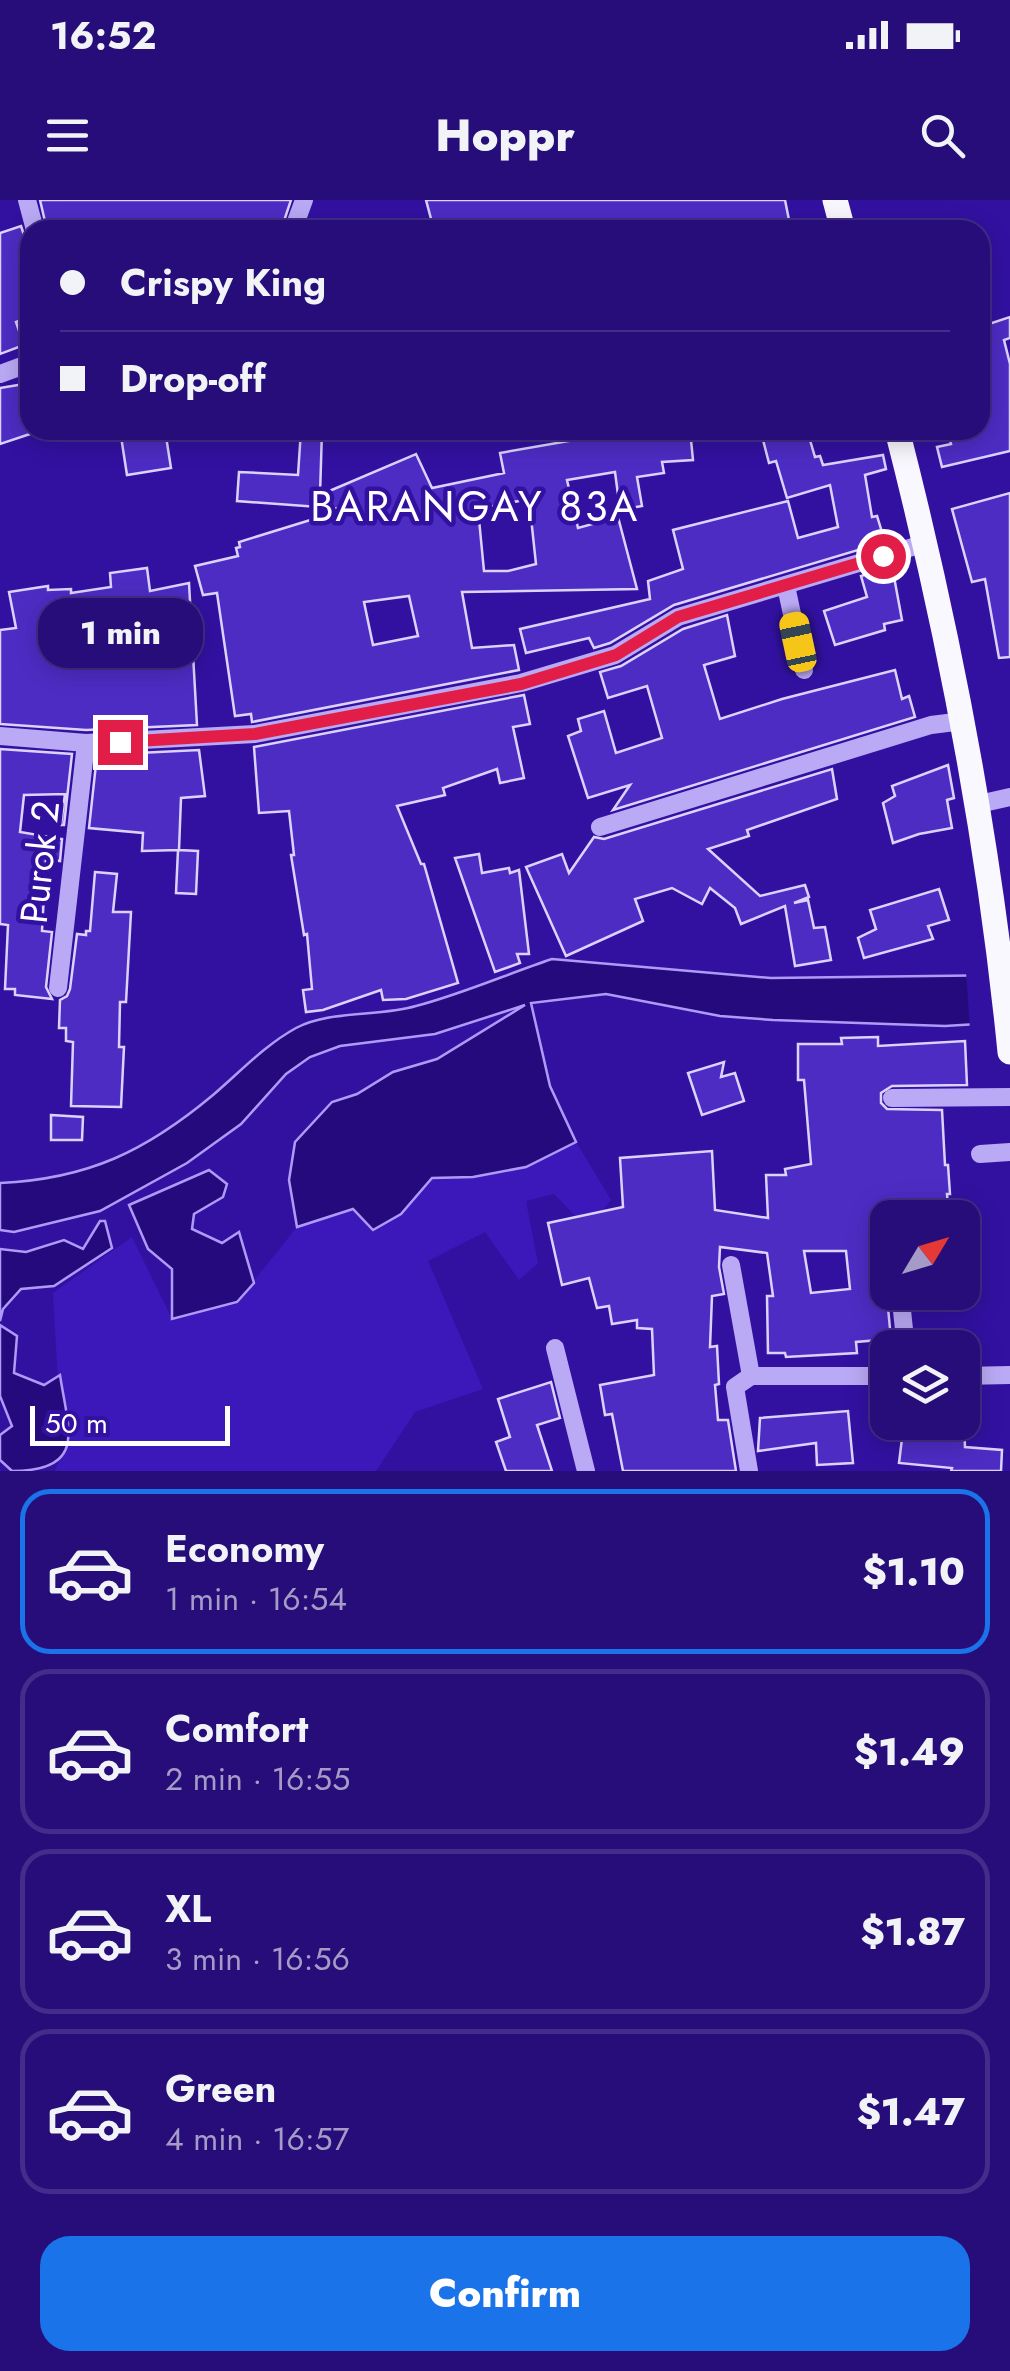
<!DOCTYPE html>
<meta charset="utf-8">
<style>
:root{--surface:#260d79;--page:#321b80;--text:#f1f3f6;--muted:#a49cc6;--line:#422d8a;--accent:#1a73e8}
body{margin:0;font-family:Jost,sans-serif;background:var(--page);color:var(--text);height:100vh;display:flex;flex-direction:column;font-size:38px;white-space:nowrap}
*{box-sizing:border-box;margin:0}
p{font-size:32px;color:var(--muted)}
.icon{flex:none;width:55px;height:55px;fill:none;stroke:currentColor;stroke-width:2;stroke-linecap:round;stroke-linejoin:round}
.map{position:relative;height:1271px;overflow:hidden}
.side{display:flex;flex-direction:column;background:var(--surface);flex:1}
.side>*{flex:none}
.guide{position:absolute;left:20px;top:20px;width:970px;height:220px;border-radius:30px;box-shadow:0 5px 25px #0003,0 0 0 2px var(--line);display:grid;align-content:center;height:220px;padding:0 40px;background:var(--surface)}
.needle{width:65px;rotate:52deg}
.fabs{position:absolute;left:870px;top:1000px;display:grid;gap:20px}
.fabs a{display:grid;place-items:center;width:110px;height:110px;border-radius:20px;background:var(--surface);box-shadow:0 5px 25px #0003,0 0 0 2px var(--line);font-size:50px}
.scale{position:absolute;left:30px;bottom:25px;width:200px;box-sizing:border-box;padding-left:10px;border:5px solid #fff;border-top:0;font-size:28px;line-height:35px;white-space:nowrap;color:#fff;-webkit-text-stroke:8px #3211a1;paint-order:stroke}
.end{position:absolute;width:45px;height:45px;margin:-22px;border:12px solid #e11d48;background:#fff;box-shadow:0 0 0 5px #fff}
.from{border-radius:50%}
.bubble{position:absolute;height:70px;border-radius:30px;background:var(--surface);box-shadow:0 5px 25px #0003,0 0 0 2px var(--line);font-size:32px;font-weight:800;line-height:70px;text-align:center}
.car{position:absolute;width:30px;height:60px;margin:-30px -15px;border-radius:12px;box-shadow:0 0 8px 2px #0007;background:linear-gradient(#f5c518 24%,#345 0 40%,#f5c518 0 76%,#345 0 86%,#f5c518 0)}
.guide b{display:flex;align-items:center;gap:35px;height:95px;font-size:38px}
.guide b+b{border-top:2px solid var(--line)}
.guide i{width:25px;height:25px;background:var(--text)}
ul{padding:18px 0 0;list-style:none}
li{display:flex;align-items:center;gap:30px;height:165px;margin:0 20px 15px;padding:0 20px;border:5px solid var(--line);border-radius:30px}
li div{flex:1}
li b{display:block;font-size:38px}
li em{font-style:normal;font-weight:800}
li.active{border-color:var(--accent)}
li>.icon{width:90px;height:90px;stroke-width:1.5}
.cta{display:flex;gap:20px;margin-top:auto;padding:20px 40px}
.cta a{flex:1;height:115px;border-radius:30px;background:var(--accent);color:#fff;font-size:40px;font-weight:800;line-height:115px;text-align:center}
.status{display:flex;justify-content:space-between;align-items:center;height:70px;padding:0 50px;background:var(--surface);direction:ltr}
.status svg{height:28px;fill:currentColor}
header{display:flex;justify-content:space-between;align-items:center;height:130px;padding:0 40px;background:var(--surface);font-size:45px;font-weight:800}
.map>svg:first-child{display:block}
.green{fill:#3c18bb}
.water{fill:#250a7d;stroke:#ae9bf9;stroke-width:2.5}
.pier{fill:#3211a1}
.building{fill:#4d2cc4;stroke:#dcd2fe;stroke-width:2.5;fill-rule:evenodd}
.lines{fill:none;stroke-linecap:round;stroke-linejoin:round}
.minor{stroke:#baa9f5;stroke-width:18}
.major{stroke:#faf8ff;stroke-width:25}
.route{stroke:#e11d48;stroke-width:12}
.labels{text-anchor:middle;stroke-width:9;stroke-linejoin:round;paint-order:stroke}
.street-label{font-size:38px;fill:#fff;stroke:#3211a1}
.quarter-label{font-size:42px;letter-spacing:2.5px;fill:#fff;stroke:#3211a1}
</style>
<div class="status"><b>16:52</b><svg viewBox="0 0 49 12"><path d="M0 12V9h3v3zM5 12V6h3v6zM10 12V3h3v9zM15 12V0h3v12zM26 1h20v11H26zM47 4h2v5h-2z"/></svg></div>
<header><svg class="icon" aria-label="menu" viewBox="0 0 24 24"><path d="M4 6h16M4 12h16M4 18h16"/></svg>Hoppr<svg class="icon" aria-label="search" viewBox="0 0 24 24"><circle cx="10" cy="10" r="6"/><path d="M15 15l6 6"/></svg></header>
<div class="map">
<svg width="1010" height="1271" viewBox="0 0 1010 1271">
<rect width="100%" height="100%" fill="#3211a1"/>
<polygon class="green" points="576,942 611,1000 588,1029 554,994 526,1001 538,1063 519,1080 485,1032 428,1061 483,1189 415,1212 376,1271 55,1271 62,1252 53,1093 132,1037 172,1119 237,1102 297,1027 354,1008 401,1014 432,978 473,977 526,967"/>
<g class="water">
<path d="M552 759 771 778 1010 775V822L945 826 773 820 720 816 606 794 531 803 550 886 576 942 526 967 473 977 432 978 401 1014 373 1030 353 1009 297 1027 289 980 295 942 332 902 357 894 393 872 437 859 525 805 435 834 340 846 310 857 286 874 241 924 187 963 100 1011 14 1032 0 1030V983C88 979 146 951 213 895 240 872 265 845 296 828 331 810 378 817 416 806 462 794 507 774 552 759Z"/>
<polygon points="209,970 227,984 223,997 194,1014 192,1029 222,1043 239,1032 254,1083 237,1102 172,1119 172,1069 148,1049 129,1005"/>
<polygon points="100,1021 105,1021 112,1048 54,1086 21,1089 3,1109 0,1121 0,1049 26,1052 64,1040 83,1049"/>
<path d="M0 1125 17 1136 14 1173 44 1185 60 1175C68 1229 88 1271 12 1271L0 1260V1235L12 1226 0 1196Z"/>
</g>
<polygon class="pier" points="1010,770 1010,827 970,830 966,771"/>
<g class="building">
<polygon points="40,0 291,0 281,30 222,30 220,24 201,30 47,30"/>
<polygon points="426,0 785,0 791,30 434,30"/>
<polygon points="21,26 30,53 30,117 16,122 24,145 0,154 0,33"/>
<polygon points="1010,117 1010,138 1004,140 1010,164 1010,251 942,267 937,247 951,244 947,230 980,230 980,127"/>
<polygon points="30,183 30,234 0,244 0,188"/>
<polygon points="120,230 165,230 171,268 127,275"/>
<path d="M301 230H322L320 295 416 254 432 288 504 273 500 253 609 234 608 230H690L693 260 662 262 664 273 637 277 642 306 620 310 615 272 567 280 578 328 618 317 637 389 462 392 472 448 514 445 519 470 252 522 251 514 235 516 217 393 203 395 195 366 238 356 236 348 240 347 239 342 346 309 237 301 239 272 298 275ZM529 299 536 364 508 371H484L478 309ZM409 396 418 436 373 445 364 402Z"/>
<polygon points="784,230 807,230 815,257 820,256 823,265 883,255 886,269 865,275 872,317 877,316 885,342 674,405 610,443 594,448 589,438 526,453 520,429 650,399 648,381 683,369 673,330 788,301 798,338 838,327 830,285 787,298 776,261 769,263 762,236"/>
<polygon points="1010,293 1010,457 999,458 985,379 972,382 952,309"/>
<polygon points="892,366 902,420 884,424 885,430 835,445 824,411 867,397 861,376"/>
<polygon points="147,368 150,391 189,383 197,525 86,530 0,524 0,430 16,428 9,392 48,386 48,390 71,389 71,393 111,387 110,373"/>
<polygon points="727,415 735,456 704,465 720,519 782,499 895,470 902,499 909,496 915,517 613,610 630,585 588,598 568,536 581,531 578,519 604,511 616,553 662,538 647,486 608,498 600,472 621,466 683,429"/>
<polygon points="524,495 530,524 513,527 524,578 500,583 497,569 443,588 445,595 397,606 421,664 424,664 458,783 406,799 383,800 381,790 323,810 306,812 303,790 312,789 307,734 304,735 291,655 294,655 289,611 259,613 254,547"/>
<polygon points="0,549 72,554 64,625 61,625 65,594 24,595 20,632 62,639 60,661 46,659 42,731 52,732 46,787 52,799 15,795 15,789 5,789 8,725 0,724"/>
<polygon points="199,550 205,596 181,598 179,650 198,651 196,694 176,693 178,650 142,651 143,633 89,628 97,555"/>
<polygon points="948,565 954,598 947,600 952,628 919,634 893,643 883,603 895,596 892,586"/>
<polygon points="832,569 837,599 747,630 749,636 708,649 760,696 805,685 809,697 794,703 808,700 814,728 825,727 831,760 795,766 785,706 741,724 735,708 710,688 702,704 672,688 635,699 643,721 566,756 526,667 562,654 569,673 594,637 604,639"/>
<polygon points="479,654 482,673 509,668 510,673 519,670 529,754 517,754 520,763 495,772 455,658"/>
<polygon points="95,672 117,674 113,712 131,712 126,802 120,802 119,847 124,847 121,907 71,906 73,842 66,841 66,828 59,828 60,800 67,796 70,789 77,734 86,735 86,731 90,731"/>
<polygon points="939,689 949,720 928,726 933,739 864,758 858,738 876,729 870,710"/>
<path d="M878 837V846L965 841 967 885 892 886 881 893V903L887 909 942 910 945 965H948L950 994H947L949 1018H886L885 1076 891 1139 856 1142 857 1153 786 1157 785 1153H768L767 1096H773L767 1053 720 1047 719 1067 724 1094 712 1096 710 1147 717 1146 719 1184 715 1185 718 1220H728L736 1271H623L612 1214 605 1215 600 1185 654 1175 652 1129 637 1128V1120L612 1124 609 1106 597 1108 589 1078 562 1085 548 1023 623 1007 620 958 712 951 715 1010 768 1018 766 975H786L785 969 811 964 804 880H798V844H842L841 838ZM804 1051H846L850 1089 811 1093Z"/>
<polygon points="724,862 721,877 735,873 744,901 702,915 688,873"/>
<polygon points="51,915 83,917 82,940 51,940"/>
<polygon points="551,1182 560,1218 537,1225 552,1271 506,1271 496,1242 510,1237 498,1199"/>
<polygon points="848,1211 853,1263 817,1265 816,1243 758,1251 760,1218"/>
<polygon points="904,1222 964,1222 965,1247 1002,1250 1001,1271 951,1271 952,1268 899,1263"/>
</g>
<g class="lines">
<g class="minor">
<polyline points="27,0 35,30"/>
<polyline points="293,30 304,0"/>
<polyline points="0,174 30,163"/>
<polyline points="786,386 804,470"/>
<polyline points="0,536 86,543 255,534 521,483 615,455 678,417 926,343"/>
<polyline points="979,604 1010,597"/>
<polyline points="600,627 931,525 963,521"/>
<polyline points="58,788 86,543"/>
<polyline points="892,898 1010,897"/>
<polyline points="980,954 1010,952"/>
<polyline points="731,1065 751,1176"/>
<polyline points="900,1092 906,1148"/>
<polyline points="555,1148 586,1271"/>
<polyline points="962,1176 1010,1175"/>
<polyline points="749,1271 735,1187 751,1176 888,1176"/>
</g>
<g class="major">
<polyline points="835,0 843,30"/>
<path d="M897 230C950 437 989 639 1010 852"/>
</g>
</g>
<g class="lines">
<polyline class="route" points="120,542 255,534 521,484 616,455 678,417 883,356"/>
</g>
<g class="labels">
<g class="street-label">
<text transform="translate(40 662) rotate(-84)" y="13">Purok 2</text>
</g>
<g class="quarter-label">
<text x="475" y="321">BARANGAY 83A</text>
</g>
</g>
</svg>
<div class="fabs">
<a><svg class="needle" viewBox="-14 -14 28 28"><path d="M0-13l5 13h-10z" fill="#e53935"/><path d="M0 13l5-13h-10z" fill="#a49cc6"/></svg></a>
<a><svg class="icon" aria-label="layers" viewBox="0 0 24 24"><path d="M12 4l9 5-9 5-9-5zM3 14l9 5 9-5"/></svg></a>
</div>
<div class="scale">50 m</div>
<i class="end from" style="left:883px;top:356px"></i>
<i class="end" style="left:120px;top:542px"></i>
<div class="bubble" style="left:38px;top:398px;width:165px">1 min</div>
<i class="car" style="left:798px;top:442px;rotate:348deg"></i>
<div class="guide">
<b><i class="from"></i>Crispy King</b>
<b><i></i>Drop-off</b>
</div>
</div>
<section class="side">
<ul>
<li class="active"><svg class="icon" aria-label="car" viewBox="0 0 24 24"><path d="M5 17H2v-5l4-1 3-4h7l3 4 3 1v5h-3M9 17h6M6 11h13"/><circle cx="7" cy="17" r="2"/><circle cx="17" cy="17" r="2"/></svg><div><b>Economy</b><p>1 min · 16:54</p></div><em>$1.10</em></li>
<li><svg class="icon" aria-label="car" viewBox="0 0 24 24"><path d="M5 17H2v-5l4-1 3-4h7l3 4 3 1v5h-3M9 17h6M6 11h13"/><circle cx="7" cy="17" r="2"/><circle cx="17" cy="17" r="2"/></svg><div><b>Comfort</b><p>2 min · 16:55</p></div><em>$1.49</em></li>
<li><svg class="icon" aria-label="car" viewBox="0 0 24 24"><path d="M5 17H2v-5l4-1 3-4h7l3 4 3 1v5h-3M9 17h6M6 11h13"/><circle cx="7" cy="17" r="2"/><circle cx="17" cy="17" r="2"/></svg><div><b>XL</b><p>3 min · 16:56</p></div><em>$1.87</em></li>
<li><svg class="icon" aria-label="car" viewBox="0 0 24 24"><path d="M5 17H2v-5l4-1 3-4h7l3 4 3 1v5h-3M9 17h6M6 11h13"/><circle cx="7" cy="17" r="2"/><circle cx="17" cy="17" r="2"/></svg><div><b>Green</b><p>4 min · 16:57</p></div><em>$1.47</em></li>
</ul>
<div class="cta"><a>Confirm</a></div>
</section>
